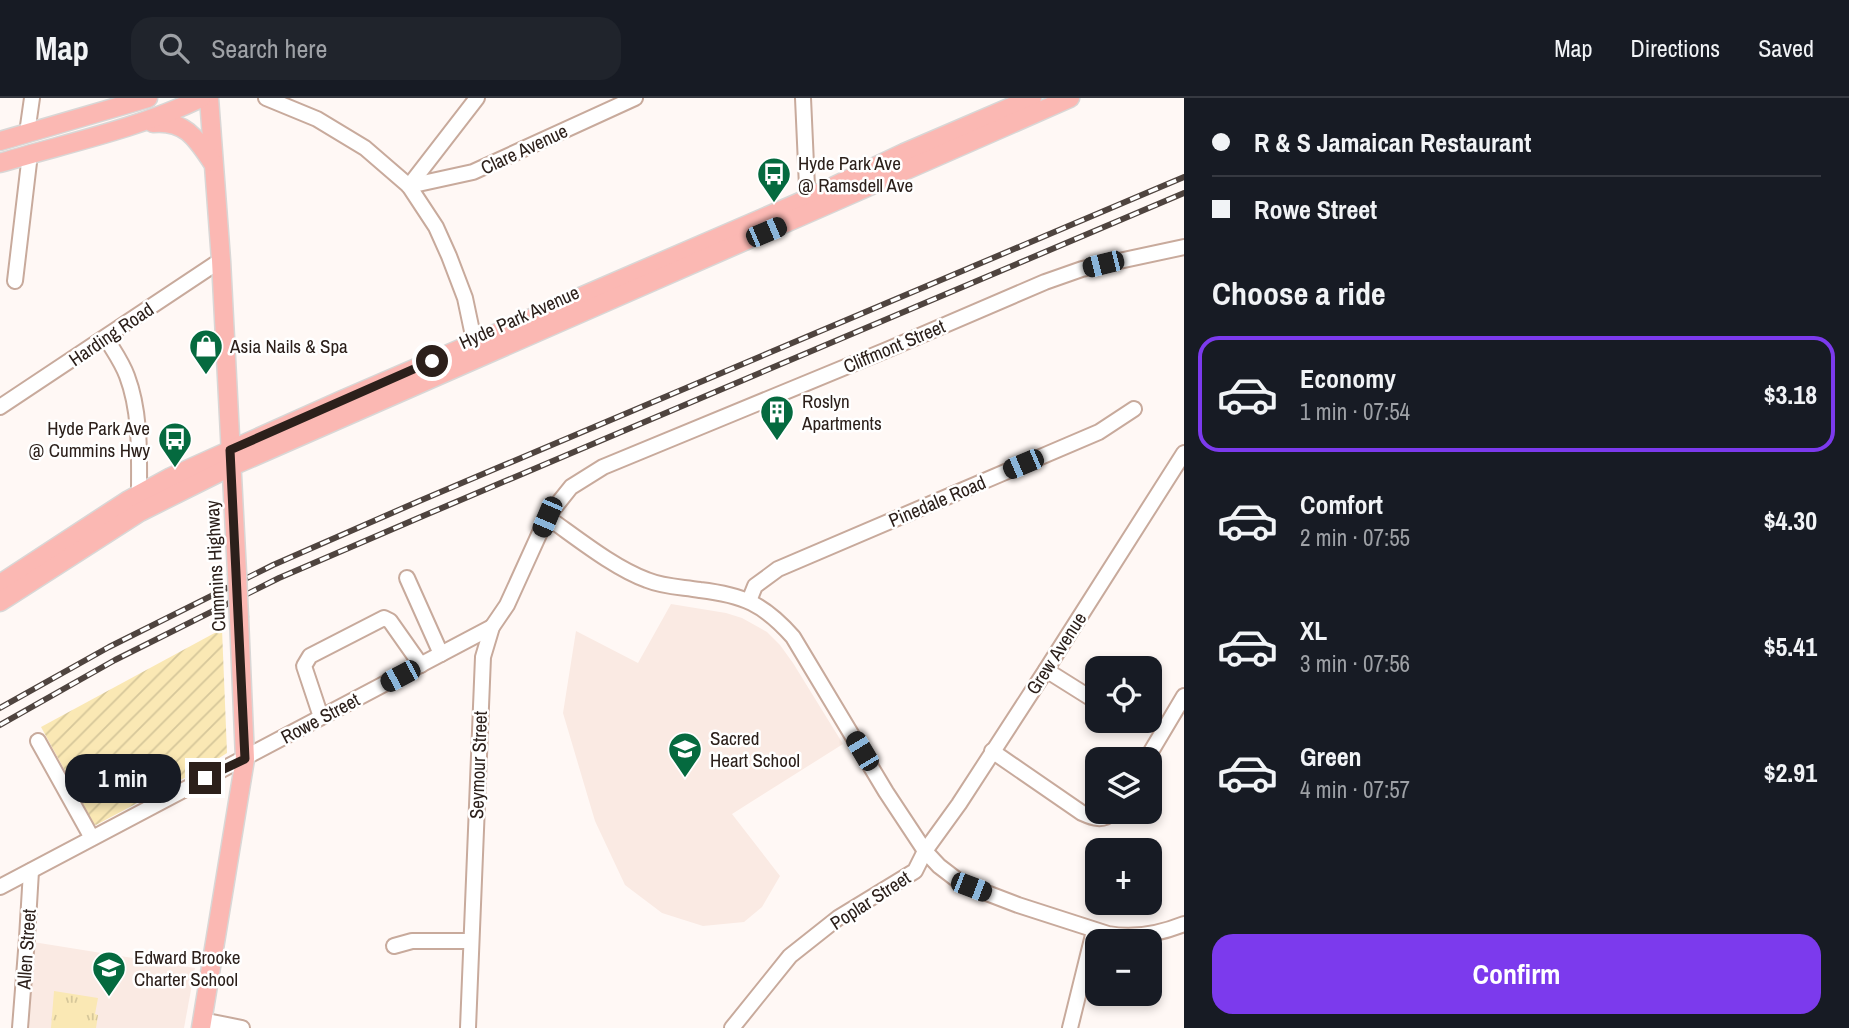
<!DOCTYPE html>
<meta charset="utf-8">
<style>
:root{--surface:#171b24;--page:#20242c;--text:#f1f3f6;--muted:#9ea1a6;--line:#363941;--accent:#7c3aed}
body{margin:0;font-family:"Archivo Narrow",sans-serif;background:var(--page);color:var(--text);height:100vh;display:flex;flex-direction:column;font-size:26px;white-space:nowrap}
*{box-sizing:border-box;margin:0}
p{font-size:23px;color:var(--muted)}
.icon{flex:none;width:38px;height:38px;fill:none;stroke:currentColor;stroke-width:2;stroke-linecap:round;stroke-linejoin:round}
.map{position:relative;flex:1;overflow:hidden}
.details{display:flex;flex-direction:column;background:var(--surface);width:665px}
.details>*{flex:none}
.guide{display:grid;align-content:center;height:154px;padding:0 28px;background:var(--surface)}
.tools{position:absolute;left:1085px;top:558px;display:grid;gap:14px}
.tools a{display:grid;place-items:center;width:77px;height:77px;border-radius:14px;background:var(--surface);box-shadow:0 4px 10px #0003;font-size:35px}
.end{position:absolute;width:32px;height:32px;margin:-16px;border:9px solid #2c201b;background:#fff;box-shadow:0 0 0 4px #fff}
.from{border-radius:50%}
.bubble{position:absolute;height:49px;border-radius:21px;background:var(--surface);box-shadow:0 4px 10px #0003;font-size:23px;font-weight:700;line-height:49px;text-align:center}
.car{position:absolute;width:21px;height:42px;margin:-21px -10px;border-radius:9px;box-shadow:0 0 5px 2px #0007;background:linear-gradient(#222 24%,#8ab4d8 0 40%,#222 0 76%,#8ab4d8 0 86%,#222 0)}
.guide b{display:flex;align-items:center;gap:24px;height:66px;font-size:26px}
.guide b+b{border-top:2px solid var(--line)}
.guide i{width:18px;height:18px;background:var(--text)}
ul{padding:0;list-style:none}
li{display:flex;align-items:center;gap:21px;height:116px;margin:0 14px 10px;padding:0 14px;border:4px solid transparent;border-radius:21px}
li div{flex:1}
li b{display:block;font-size:26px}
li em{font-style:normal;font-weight:700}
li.active{border-color:var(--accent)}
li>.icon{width:63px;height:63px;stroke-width:1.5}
h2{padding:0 28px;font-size:32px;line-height:84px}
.button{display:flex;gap:14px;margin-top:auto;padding:14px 28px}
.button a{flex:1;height:80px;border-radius:21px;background:var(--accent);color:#fff;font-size:28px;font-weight:700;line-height:80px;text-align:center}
header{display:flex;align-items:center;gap:42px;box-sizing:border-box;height:98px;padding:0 35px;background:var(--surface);border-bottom:2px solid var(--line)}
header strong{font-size:33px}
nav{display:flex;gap:38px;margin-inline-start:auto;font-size:24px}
.search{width:490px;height:63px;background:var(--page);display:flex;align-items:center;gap:18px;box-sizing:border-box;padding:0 24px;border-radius:21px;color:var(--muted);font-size:26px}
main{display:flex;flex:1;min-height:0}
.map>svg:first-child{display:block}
.built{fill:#faeae3}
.park{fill:url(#park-tufts)}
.garden{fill:url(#garden-furrows)}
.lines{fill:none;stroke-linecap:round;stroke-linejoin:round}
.minor-casing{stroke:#c8aa9c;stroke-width:18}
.major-casing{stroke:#d9d7d6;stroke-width:21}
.minor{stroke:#fff;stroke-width:14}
.major{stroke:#fbb8b3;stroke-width:18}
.rail-casing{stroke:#4f443f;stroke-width:6}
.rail{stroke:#fff;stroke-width:3.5;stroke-dasharray:10;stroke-linecap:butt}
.major-bridge-casing{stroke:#d9d7d6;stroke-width:21;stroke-linecap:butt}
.major-bridge{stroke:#fbb8b3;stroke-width:18}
.route{stroke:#2c201b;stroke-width:9}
.labels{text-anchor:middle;stroke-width:5;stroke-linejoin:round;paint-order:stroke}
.street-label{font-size:19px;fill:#2c201b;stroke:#fff}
.poi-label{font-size:19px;fill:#2c201b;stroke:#fff;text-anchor:start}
</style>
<header>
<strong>Map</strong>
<div class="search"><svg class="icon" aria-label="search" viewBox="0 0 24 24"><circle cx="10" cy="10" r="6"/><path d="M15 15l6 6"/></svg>Search here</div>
<nav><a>Map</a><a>Directions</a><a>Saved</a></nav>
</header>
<main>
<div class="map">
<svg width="1184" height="930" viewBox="0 0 1184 930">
<defs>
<pattern id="park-tufts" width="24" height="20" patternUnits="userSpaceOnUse" patternTransform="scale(1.75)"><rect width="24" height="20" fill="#fae8b4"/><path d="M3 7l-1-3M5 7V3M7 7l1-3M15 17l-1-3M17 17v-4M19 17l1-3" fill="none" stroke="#d6c79a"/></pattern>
<pattern id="garden-furrows" width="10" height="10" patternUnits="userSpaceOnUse" patternTransform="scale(1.75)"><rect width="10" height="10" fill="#fae8b4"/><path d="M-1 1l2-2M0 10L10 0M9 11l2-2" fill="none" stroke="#d6c79a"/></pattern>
</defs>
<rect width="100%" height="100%" fill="#fff8f5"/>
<g class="built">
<polygon points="671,506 726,515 742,520 767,534 780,547 793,565 843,646 732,716 780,778 762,809 744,824 703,828 662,815 625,787 595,723 563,615 576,533 638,565"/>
<polygon points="33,844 195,870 184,930 26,930"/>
</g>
<polygon class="park" points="54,893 98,900 95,916 98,917 96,930 51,930"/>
<polygon class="garden" points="222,531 227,655 205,669 96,727 94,726 41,629"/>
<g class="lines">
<g class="minor-casing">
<g id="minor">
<polyline points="266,0 317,21 365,50 409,88 436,129 449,158 465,200 476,252"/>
<polyline points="803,0 808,111"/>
<polyline points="27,35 32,0"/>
<polyline points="409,88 473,74 635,0"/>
<polyline points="409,88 477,0"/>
<polyline points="15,183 30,56"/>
<path d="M106 240C113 252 122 264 127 278 141 315 139 357 139 396"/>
<polyline points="0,309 221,162"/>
<path d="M547 419C577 440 614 470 647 482 664 489 682 489 700 492 743 497 764 506 793 539L886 694 925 753 939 768 956 781 971 789 1018 807 1108 836C1135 841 1159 836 1184 826"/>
<polyline points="407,480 441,556"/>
<polyline points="749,503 755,488 778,471 1099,334 1134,311"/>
<polyline points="1046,572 1097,604"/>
<polyline points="321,619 304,568 310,558 384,520 390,523 421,567"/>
<polyline points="1128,623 1131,624"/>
<polyline points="38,643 92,740"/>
<path d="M992 653 1082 715C1093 720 1103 724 1113 714"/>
<polyline points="1146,662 1184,598"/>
<polyline points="0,789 492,529"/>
<polyline points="394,848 412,843 471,843"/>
<polyline points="202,922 242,930"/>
<polyline points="20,930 27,840 31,773"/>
<polyline points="468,930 483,559 492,529 507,507 547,419 571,389 603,369 889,251 1045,184 1082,171 1184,149"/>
<polyline points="732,930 790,858 838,820 915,773 925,753 959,706 1046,572 1184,355"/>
<polyline points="1070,930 1094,833"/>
</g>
</g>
<g class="major-casing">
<g id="major">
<polyline points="209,0 221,162 237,475"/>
<path d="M153 25C185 22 196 40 212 64"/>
<polyline points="0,43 148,0"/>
<path d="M0 65C67 45 137 31 201 0"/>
<polyline points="0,486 127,403 171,379 342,302 807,101 904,55 1032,0"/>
<polyline points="0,504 140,414 230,369 1070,0"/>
<polyline points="201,930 245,661 239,520"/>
</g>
</g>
<use href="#minor" class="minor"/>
<use href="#major" class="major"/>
<g class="rail-casing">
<g id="rail">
<polyline points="0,610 109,549 273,467 417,404 1184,79"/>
<polyline points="0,627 115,562 279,480 423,418 1184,95"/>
</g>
</g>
<use href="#rail" class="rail"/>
<g class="major-bridge-casing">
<polyline id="major-bridge" points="237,475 239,520"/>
</g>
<use href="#major-bridge" class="major-bridge"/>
</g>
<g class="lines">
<polyline class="route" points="205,680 245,661 230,352 432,263"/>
</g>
<defs>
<g id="bus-pin" transform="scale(1.75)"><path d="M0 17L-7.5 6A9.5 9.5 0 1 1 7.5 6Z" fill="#056a3f" stroke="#fff"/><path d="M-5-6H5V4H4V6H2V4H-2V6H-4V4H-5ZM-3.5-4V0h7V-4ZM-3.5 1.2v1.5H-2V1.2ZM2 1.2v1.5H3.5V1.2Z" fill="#fff"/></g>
<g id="shop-pin" transform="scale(1.75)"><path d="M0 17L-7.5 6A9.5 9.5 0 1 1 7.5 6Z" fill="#056a3f" stroke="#fff"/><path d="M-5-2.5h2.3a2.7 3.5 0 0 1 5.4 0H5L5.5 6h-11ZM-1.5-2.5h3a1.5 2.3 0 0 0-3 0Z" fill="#fff"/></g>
<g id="building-pin" transform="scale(1.75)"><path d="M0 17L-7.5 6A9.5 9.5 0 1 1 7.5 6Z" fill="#056a3f" stroke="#fff"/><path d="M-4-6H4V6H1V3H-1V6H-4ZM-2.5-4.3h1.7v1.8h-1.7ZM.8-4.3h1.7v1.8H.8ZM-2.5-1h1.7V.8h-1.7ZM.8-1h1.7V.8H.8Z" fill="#fff"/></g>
<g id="school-pin" transform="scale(1.75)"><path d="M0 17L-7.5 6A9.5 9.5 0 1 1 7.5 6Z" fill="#056a3f" stroke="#fff"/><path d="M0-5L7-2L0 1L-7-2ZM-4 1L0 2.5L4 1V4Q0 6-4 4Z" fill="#fff"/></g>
</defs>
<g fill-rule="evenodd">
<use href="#bus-pin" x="774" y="76"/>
<use href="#shop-pin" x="206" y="248"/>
<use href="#building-pin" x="777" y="314"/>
<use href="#bus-pin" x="175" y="341"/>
<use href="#school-pin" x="685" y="651"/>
<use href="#school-pin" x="109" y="870"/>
</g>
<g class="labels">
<g class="street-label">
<text transform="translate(524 51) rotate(-25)" y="7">Clare Avenue</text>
<text transform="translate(519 219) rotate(-24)" y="7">Hyde Park Avenue</text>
<text transform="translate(111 236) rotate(-34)" y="7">Harding Road</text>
<text transform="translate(894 248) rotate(-23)" y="7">Cliffmont Street</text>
<text transform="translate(937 403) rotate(-23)" y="7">Pinedale Road</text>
<text transform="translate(215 468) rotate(-93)" y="7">Cummins Highway</text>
<text transform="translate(1056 555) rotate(-57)" y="7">Grew Avenue</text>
<text transform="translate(320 620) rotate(-28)" y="7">Rowe Street</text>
<text transform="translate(478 667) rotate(-88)" y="7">Seymour Street</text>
<text transform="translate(870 802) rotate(-33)" y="7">Poplar Street</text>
<text transform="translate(26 851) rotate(-86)" y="7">Allen Street</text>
</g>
<g class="poi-label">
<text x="798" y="72">Hyde Park Ave<tspan x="798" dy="22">@ Ramsdell Ave</tspan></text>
<text x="230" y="255">Asia Nails &amp; Spa</text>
<text x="802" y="310">Roslyn<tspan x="802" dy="22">Apartments</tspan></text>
<text x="150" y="337" text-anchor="end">Hyde Park Ave<tspan x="150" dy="22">@ Cummins Hwy</tspan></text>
<text x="710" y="647">Sacred<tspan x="710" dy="22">Heart School</tspan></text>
<text x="134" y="866">Edward Brooke<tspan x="134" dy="22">Charter School</tspan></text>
</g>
</g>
</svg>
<div class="tools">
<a><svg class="icon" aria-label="locate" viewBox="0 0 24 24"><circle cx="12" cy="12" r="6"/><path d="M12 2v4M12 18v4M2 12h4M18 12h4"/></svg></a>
<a><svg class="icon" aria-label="layers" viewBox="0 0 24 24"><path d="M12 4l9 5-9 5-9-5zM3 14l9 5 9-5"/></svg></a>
<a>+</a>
<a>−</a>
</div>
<i class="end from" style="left:432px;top:263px"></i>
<i class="end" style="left:205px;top:680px"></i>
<div class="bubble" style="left:65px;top:656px;width:116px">1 min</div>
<i class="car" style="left:766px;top:134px;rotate:67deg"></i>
<i class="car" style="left:1103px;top:166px;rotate:256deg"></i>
<i class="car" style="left:1023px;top:366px;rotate:247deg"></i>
<i class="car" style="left:547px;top:419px;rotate:203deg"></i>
<i class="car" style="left:400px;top:578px;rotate:242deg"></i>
<i class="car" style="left:862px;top:653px;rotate:329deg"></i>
<i class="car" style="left:971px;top:789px;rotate:111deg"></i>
</div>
<section class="details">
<div class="guide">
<b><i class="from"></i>R &amp; S Jamaican Restaurant</b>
<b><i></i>Rowe Street</b>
</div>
<h2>Choose a ride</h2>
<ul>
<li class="active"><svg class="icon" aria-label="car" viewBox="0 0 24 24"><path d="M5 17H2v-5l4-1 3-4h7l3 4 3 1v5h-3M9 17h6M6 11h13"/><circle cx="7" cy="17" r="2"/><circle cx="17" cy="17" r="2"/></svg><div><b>Economy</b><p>1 min · 07:54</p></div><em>$3.18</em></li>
<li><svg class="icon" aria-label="car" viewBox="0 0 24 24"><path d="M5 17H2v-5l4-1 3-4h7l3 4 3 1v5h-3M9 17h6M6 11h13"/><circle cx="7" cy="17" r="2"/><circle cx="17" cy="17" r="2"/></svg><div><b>Comfort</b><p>2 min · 07:55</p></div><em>$4.30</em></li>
<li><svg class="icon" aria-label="car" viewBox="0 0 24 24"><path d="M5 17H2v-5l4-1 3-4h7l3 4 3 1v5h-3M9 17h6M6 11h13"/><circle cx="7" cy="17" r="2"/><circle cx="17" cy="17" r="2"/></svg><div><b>XL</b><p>3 min · 07:56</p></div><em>$5.41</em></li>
<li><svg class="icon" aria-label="car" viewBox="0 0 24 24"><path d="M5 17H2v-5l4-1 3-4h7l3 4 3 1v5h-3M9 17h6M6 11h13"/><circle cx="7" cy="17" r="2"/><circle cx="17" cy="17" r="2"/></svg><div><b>Green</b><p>4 min · 07:57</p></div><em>$2.91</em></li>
</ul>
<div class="button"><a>Confirm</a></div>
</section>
</main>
